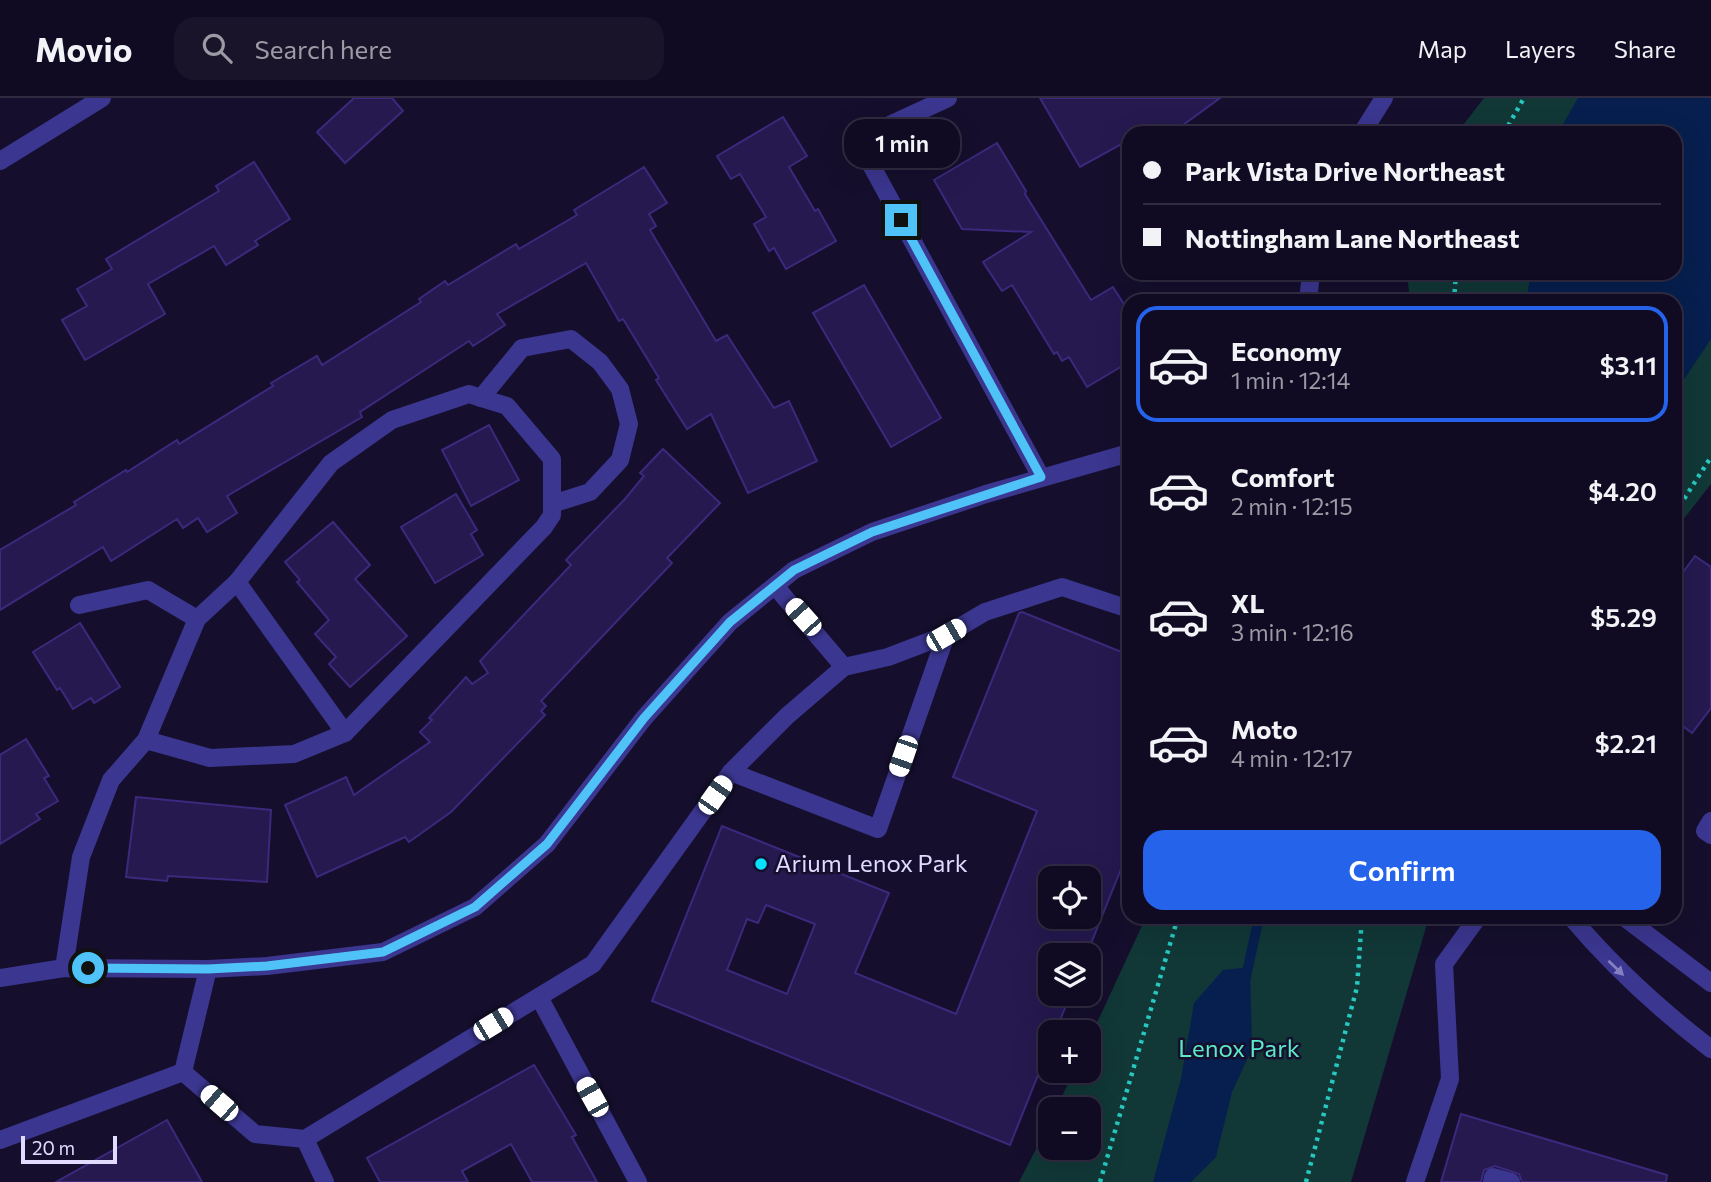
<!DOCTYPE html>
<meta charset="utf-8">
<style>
:root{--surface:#100b22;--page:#19142a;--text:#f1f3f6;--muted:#9c9ba5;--line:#302b40;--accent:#2563eb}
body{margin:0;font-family:Commissioner,sans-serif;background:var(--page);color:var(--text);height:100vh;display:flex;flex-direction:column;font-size:26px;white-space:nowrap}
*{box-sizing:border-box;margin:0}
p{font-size:23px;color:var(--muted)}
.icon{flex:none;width:38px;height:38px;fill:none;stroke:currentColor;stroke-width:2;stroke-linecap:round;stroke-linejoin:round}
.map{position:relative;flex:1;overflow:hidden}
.panel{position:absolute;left:1122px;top:196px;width:560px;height:630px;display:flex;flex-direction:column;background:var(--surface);border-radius:21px;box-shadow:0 7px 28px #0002,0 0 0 2px var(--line)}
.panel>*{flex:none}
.top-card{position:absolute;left:1122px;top:28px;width:560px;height:154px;border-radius:21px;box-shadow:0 7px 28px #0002,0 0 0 2px var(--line);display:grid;align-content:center;height:154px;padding:0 21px;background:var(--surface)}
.tools{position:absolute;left:1038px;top:768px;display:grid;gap:14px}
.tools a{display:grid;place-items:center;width:63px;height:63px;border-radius:14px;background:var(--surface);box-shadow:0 7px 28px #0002,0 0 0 2px var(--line);font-size:35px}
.scale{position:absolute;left:21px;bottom:18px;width:96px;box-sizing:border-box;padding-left:7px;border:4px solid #e0dbff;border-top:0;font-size:19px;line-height:24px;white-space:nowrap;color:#e0dbff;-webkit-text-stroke:5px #150f2d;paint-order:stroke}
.end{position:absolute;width:32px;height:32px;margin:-16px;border:9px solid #4fc3f7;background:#111;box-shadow:0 0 0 4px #111}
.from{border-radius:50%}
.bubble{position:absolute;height:49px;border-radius:21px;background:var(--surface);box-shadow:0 7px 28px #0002,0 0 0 2px var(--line);font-size:23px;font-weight:600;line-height:49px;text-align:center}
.car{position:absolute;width:21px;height:42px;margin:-21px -10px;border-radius:9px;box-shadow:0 0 5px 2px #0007;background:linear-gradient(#fff 24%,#345 0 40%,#fff 0 76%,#345 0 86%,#fff 0)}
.top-card b{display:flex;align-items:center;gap:24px;height:66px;font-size:26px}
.top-card b+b{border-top:2px solid var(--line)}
.top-card i{width:18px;height:18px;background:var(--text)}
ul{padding:12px 0 0;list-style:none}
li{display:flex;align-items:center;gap:21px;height:116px;margin:0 14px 10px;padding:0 7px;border:4px solid transparent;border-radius:21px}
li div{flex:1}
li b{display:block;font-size:26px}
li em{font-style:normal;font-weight:600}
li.selected{border-color:var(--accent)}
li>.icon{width:63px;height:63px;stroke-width:1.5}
.cta{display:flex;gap:14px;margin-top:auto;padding:14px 21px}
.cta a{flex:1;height:80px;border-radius:21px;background:var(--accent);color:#fff;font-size:28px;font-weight:600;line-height:80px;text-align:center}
header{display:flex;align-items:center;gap:42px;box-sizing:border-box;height:98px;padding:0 35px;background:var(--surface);border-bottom:2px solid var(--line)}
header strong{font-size:33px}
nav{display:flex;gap:38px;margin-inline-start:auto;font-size:24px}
.search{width:490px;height:63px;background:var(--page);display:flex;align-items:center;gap:18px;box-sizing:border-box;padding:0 24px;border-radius:21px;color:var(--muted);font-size:26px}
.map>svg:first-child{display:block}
.green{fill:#113737}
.water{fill:#061f4e}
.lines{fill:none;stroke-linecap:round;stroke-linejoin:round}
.stream{stroke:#061f4e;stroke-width:10}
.building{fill:#25194f;stroke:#3c297d;stroke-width:2;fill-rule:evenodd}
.path{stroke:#26c8c1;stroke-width:4.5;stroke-dasharray:3.5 5;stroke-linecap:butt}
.service{stroke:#3b368f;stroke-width:18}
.minor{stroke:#3b368f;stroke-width:18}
.oneway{fill:#8580c1}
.route{stroke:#4fc3f7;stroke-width:9}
.poi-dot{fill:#07e1ff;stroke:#150f2d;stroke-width:2.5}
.labels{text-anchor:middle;stroke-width:5;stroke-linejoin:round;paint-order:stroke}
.poi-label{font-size:24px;fill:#e0dbff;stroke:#150f2d;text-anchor:start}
.park-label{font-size:24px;fill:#5beac9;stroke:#150f2d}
</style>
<header>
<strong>Movio</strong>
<div class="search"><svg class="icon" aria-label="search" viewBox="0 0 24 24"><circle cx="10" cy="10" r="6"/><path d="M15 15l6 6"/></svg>Search here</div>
<nav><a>Map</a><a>Layers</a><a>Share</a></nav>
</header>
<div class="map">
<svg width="1711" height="1084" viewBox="0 0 1711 1084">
<rect width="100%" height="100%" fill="#150f2d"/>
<g class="green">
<polygon points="1484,0 1711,0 1711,386 1675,432 1675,203 1410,203 1407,175 1675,175 1675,35 1457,35"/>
<polygon points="1146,819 1429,819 1351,1084 1019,1084 1050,1024 1050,1050 1088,1050 1088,1012 1056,1011 1074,973 1088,973 1089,942"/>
</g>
<g class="water">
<polygon points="1578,0 1711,0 1711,241 1675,295 1675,203 1526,203 1531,175 1675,175 1675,35 1558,35"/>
<polygon points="1250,869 1252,951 1232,994 1216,1059 1191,1084 1153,1084 1181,981 1194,905 1223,872"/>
</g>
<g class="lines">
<polyline class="stream" points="1246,879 1259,819"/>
</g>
<g class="building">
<polygon points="354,0 392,0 403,13 345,65 317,34"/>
<polygon points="1040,0 1220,0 1172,35 1129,35 1129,42 1080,69"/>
<polygon points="783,19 807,58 789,69 815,113 818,111 836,143 786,171 774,150 769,153 754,126 766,119 740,76 731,81 717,58"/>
<polygon points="997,45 1026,93 1025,96 1091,202 1113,189 1129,214 1129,264 1087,289 1069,259 1062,263 1057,254 1054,256 1012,187 1002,193 983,164 1031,134 962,131 934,82"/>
<polygon points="254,64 290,121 255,143 258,147 226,167 214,148 148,186 165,216 85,262 62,222 87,208 77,191 112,171 106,161 219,93 216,88"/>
<polygon points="644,69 667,105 649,116 656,128 650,132 716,243 727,237 774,310 789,303 817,363 748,395 711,316 687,331 656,282 659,280 623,221 619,223 586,165 497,216 505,227 473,248 469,243 360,314 362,319 227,398 237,415 207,434 198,420 183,430 177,421 111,463 103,449 0,512 0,452 76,407 74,404 126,372 127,374 177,342 179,346 273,288 271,285 317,258 322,267 421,204 419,201 445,183 448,187 516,146 519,151 577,117 574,112"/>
<polygon points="864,187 941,320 891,349 813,215"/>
<polygon points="489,327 519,382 471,408 442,352"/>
<polygon points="663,351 720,405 667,460 672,465 541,603 546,608 541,613 545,617 451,714 409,744 405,739 317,779 285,707 346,679 354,697 430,644 420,634 432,622 429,620 466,579 472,586 488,575 480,563 571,467 566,462 625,401 644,378 640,375"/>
<polygon points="456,396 477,432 471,436 483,457 435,485 401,429"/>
<polygon points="333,424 370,467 355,481 407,538 350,589 329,566 336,559 315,536 329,522 297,484 300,482 285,464"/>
<polygon points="1695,458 1711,469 1711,610 1692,635 1675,622 1675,485"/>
<path d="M1022 514 1129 557V751L1086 858H1050V896H1071L1055 934H1050V947L1010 1047 652 903 722 728 889 795 855 875 956 916 1037 713 953 679 1019 515ZM1050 780H1088V819H1050ZM766 807 815 826 787 896 727 872 747 821 758 825Z"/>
<polygon points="80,525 120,589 94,605 91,600 73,611 60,590 57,592 33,554"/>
<polygon points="26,641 49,678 44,680 58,703 36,716 40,721 0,746 0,657"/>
<polygon points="136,699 271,712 267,784 168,778 167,783 126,779"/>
<polygon points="534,967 576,1037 572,1039 597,1084 532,1084 511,1046 462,1073 468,1084 380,1084 367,1060"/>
<polygon points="1461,1016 1667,1077 1666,1084 1522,1084 1519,1076 1495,1068 1484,1072 1481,1084 1441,1084"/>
<polygon points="167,1022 202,1084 56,1084"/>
</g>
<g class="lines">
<g class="path">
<polyline points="1504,35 1524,0"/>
<polyline points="1454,203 1456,175"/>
<polyline points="1675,415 1711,359"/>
<polyline points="1100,1084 1178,819"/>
<polyline points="1306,1084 1357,889 1362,819"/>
</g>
<g class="service">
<polyline points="731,674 878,731 946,537"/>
<polyline points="539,899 638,1084"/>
<polyline points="305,1041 325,1084"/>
<polyline points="1415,1084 1450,981 1444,866 1478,819"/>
<polyline points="1492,1084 1493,1079 1511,1084"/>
</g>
<g class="minor">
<polyline points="948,0 868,37 863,52 1041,379"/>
<polyline points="1362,35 1384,0"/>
<polyline points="0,63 102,0"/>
<polyline points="1308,203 1311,175"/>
<polyline points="237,484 345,635"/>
<polyline points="775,488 844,569"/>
<polyline points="79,507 148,492 197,521"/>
<polyline points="146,642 197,521 237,484 331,365 392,322 469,296 481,300 522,250 571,241 600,264 620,291 629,326 620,362 590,394 552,406"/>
<polyline points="1711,723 1705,733 1711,737"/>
<path d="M1571 819C1613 869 1659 911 1711 951"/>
<polyline points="1624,819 1711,885"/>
<polyline points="64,870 81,759 111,682 146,642 210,660 294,656 345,635 544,429 552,417 552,361 507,308 481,300"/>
<polyline points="0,880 64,870 208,871 267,868 383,854 475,809 547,746 644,620 730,524 794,472 872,434 986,396 1129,355"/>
<polyline points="183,974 255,1036 305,1041 593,866 731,674 787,618 844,569 888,559 946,537 985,514 1062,489 1129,511"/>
<polyline points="0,1042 183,974 208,871"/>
</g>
</g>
<defs><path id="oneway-solid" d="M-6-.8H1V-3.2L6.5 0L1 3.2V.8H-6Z" transform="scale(1.75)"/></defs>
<use class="oneway" href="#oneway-solid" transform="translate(1616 870) rotate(44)"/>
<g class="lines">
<polyline class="route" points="88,870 208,871 267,868 383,854 475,809 547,746 644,620 730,524 794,472 872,434 1041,379 901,122"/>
</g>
<circle class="poi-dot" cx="761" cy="766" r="7"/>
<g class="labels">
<g class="poi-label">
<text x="775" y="774">Arium Lenox Park</text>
</g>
<g class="park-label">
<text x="1239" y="959">Lenox Park</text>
</g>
</g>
</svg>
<div class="tools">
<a><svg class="icon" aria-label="locate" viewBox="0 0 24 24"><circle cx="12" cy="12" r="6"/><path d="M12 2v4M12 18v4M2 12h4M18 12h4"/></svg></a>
<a><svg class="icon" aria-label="layers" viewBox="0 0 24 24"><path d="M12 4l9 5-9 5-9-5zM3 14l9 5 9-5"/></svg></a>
<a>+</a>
<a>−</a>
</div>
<div class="scale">20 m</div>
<i class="end from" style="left:88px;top:870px"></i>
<i class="end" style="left:901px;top:122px"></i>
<div class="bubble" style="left:844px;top:21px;width:116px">1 min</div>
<i class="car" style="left:803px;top:519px;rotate:318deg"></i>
<i class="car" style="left:946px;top:537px;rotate:60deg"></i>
<i class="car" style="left:903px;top:658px;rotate:199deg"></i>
<i class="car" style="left:715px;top:697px;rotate:35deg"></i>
<i class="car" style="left:493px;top:926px;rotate:59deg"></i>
<i class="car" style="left:592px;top:999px;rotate:331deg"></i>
<i class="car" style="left:219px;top:1005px;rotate:311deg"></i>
<div class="top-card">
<b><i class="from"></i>Park Vista Drive Northeast</b>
<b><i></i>Nottingham Lane Northeast</b>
</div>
<section class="panel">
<ul>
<li class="selected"><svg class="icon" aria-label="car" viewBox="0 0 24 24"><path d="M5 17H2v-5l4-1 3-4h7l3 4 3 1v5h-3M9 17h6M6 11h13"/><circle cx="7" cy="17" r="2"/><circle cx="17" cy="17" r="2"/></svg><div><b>Economy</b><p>1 min · 12:14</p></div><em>$3.11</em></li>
<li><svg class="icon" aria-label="car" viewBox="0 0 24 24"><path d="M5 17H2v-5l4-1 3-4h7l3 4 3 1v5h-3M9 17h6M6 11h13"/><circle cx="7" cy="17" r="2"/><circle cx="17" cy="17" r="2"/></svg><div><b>Comfort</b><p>2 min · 12:15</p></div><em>$4.20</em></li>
<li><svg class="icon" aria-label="car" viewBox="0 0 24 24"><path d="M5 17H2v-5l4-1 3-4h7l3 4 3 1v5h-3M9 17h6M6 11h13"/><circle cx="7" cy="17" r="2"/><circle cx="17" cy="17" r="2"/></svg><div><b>XL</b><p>3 min · 12:16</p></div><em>$5.29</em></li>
<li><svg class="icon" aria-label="car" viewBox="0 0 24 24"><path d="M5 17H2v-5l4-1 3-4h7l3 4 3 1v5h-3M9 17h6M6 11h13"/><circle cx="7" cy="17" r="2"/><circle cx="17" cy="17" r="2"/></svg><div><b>Moto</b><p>4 min · 12:17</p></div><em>$2.21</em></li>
</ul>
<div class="cta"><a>Confirm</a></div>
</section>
</div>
